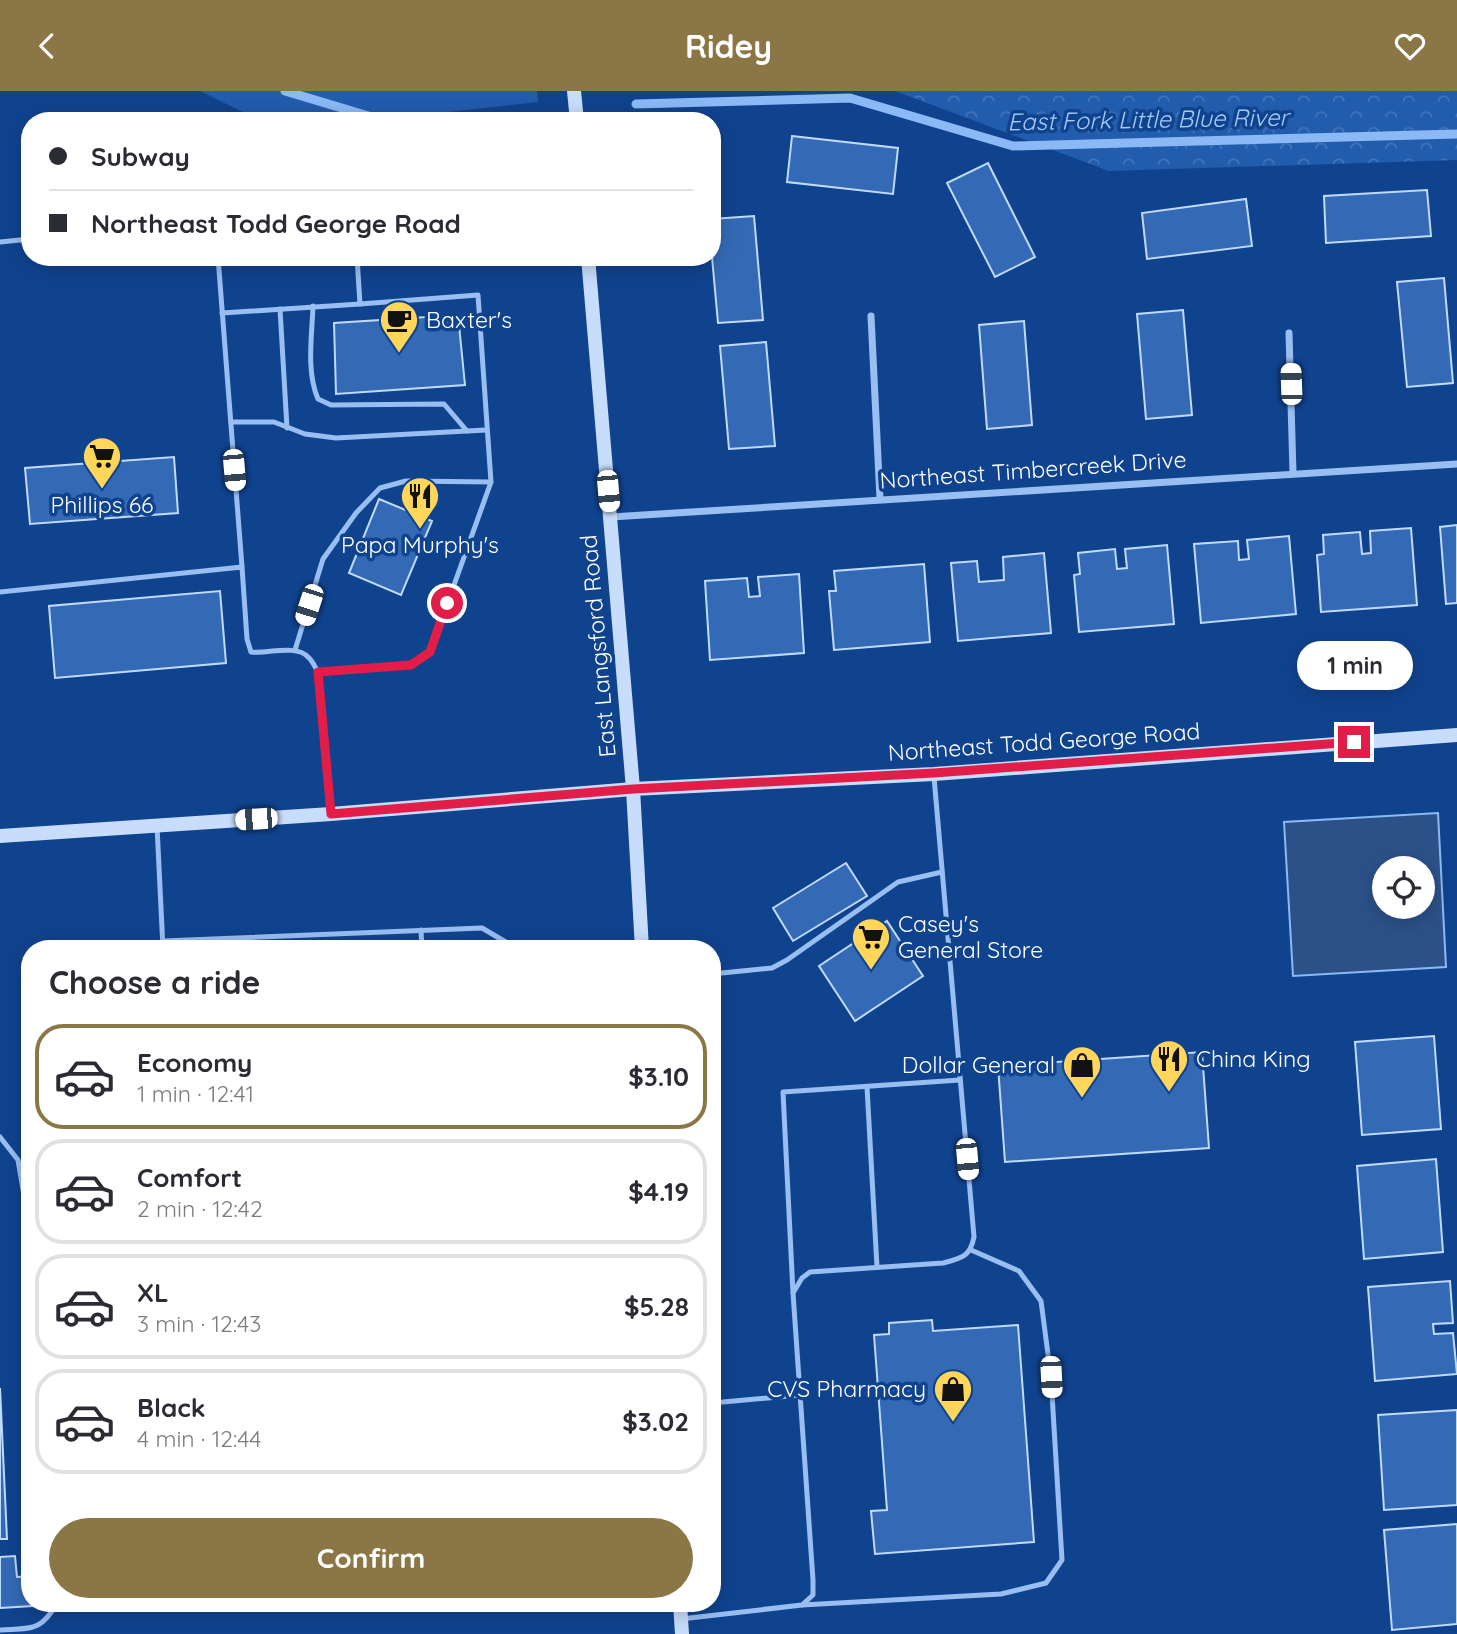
<!DOCTYPE html>
<meta charset="utf-8">
<style>
:root{--surface:#fff;--page:#f7f7f7;--text:#2b2b33;--muted:#7c7c81;--line:#e1e1e2;--accent:#8a7745}
body{margin:0;font-family:Quicksand,sans-serif;background:var(--page);color:var(--text);height:100vh;display:flex;flex-direction:column;font-size:26px;white-space:nowrap}
*{box-sizing:border-box;margin:0}
p{font-size:23px;color:var(--muted)}
.icon{flex:none;width:38px;height:38px;fill:none;stroke:currentColor;stroke-width:2;stroke-linecap:round;stroke-linejoin:round}
.map{position:relative;flex:1;overflow:hidden}
.sheet{position:absolute;left:21px;top:849px;width:700px;height:672px;display:flex;flex-direction:column;background:var(--surface);border-radius:28px;box-shadow:0 4px 18px #0003}
.sheet>*{flex:none}
.hud{position:absolute;left:21px;top:21px;width:700px;height:154px;border-radius:28px;box-shadow:0 4px 18px #0003;display:grid;align-content:center;height:154px;padding:0 28px;background:var(--surface)}
.buttons{position:absolute;left:1372px;top:765px;display:grid;gap:14px}
.buttons a{display:grid;place-items:center;width:63px;height:63px;border-radius:50%;background:var(--surface);box-shadow:0 4px 18px #0003;font-size:35px}
.end{position:absolute;width:32px;height:32px;margin:-16px;border:9px solid #e11d48;background:#fff;box-shadow:0 0 0 4px #fff}
.from{border-radius:50%}
.bubble{position:absolute;height:49px;border-radius:24px;background:var(--surface);box-shadow:0 4px 18px #0003;font-size:23px;font-weight:700;line-height:49px;text-align:center}
.car{position:absolute;width:21px;height:42px;margin:-21px -10px;border-radius:9px;box-shadow:0 0 5px 2px #0007;background:linear-gradient(#fff 24%,#345 0 40%,#fff 0 76%,#345 0 86%,#fff 0)}
.hud b{display:flex;align-items:center;gap:24px;height:66px;font-size:26px}
.hud b+b{border-top:2px solid var(--line)}
.hud i{width:18px;height:18px;background:var(--text)}
ul{padding:0;list-style:none}
li{display:flex;align-items:center;gap:21px;height:105px;margin:0 14px 10px;padding:0 14px;border:4px solid var(--line);border-radius:28px}
li div{flex:1}
li b{display:block;font-size:26px}
li em{font-style:normal;font-weight:700}
li.selected{border-color:var(--accent)}
li>.icon{width:63px;height:63px;stroke-width:1.5}
h2{padding:0 28px;font-size:32px;line-height:84px}
.primary-button{display:flex;gap:14px;margin-top:auto;padding:14px 28px}
.primary-button a{flex:1;height:80px;border-radius:42px;background:var(--accent);color:#fff;font-size:28px;font-weight:700;line-height:80px;text-align:center}
header{display:flex;justify-content:space-between;align-items:center;height:91px;padding:0 28px;background:var(--accent);color:#fff;font-size:32px;font-weight:700}
.map>svg:first-child{display:block}
.forest{fill:url(#forest-crowns)}
.green{fill:#225cad}
.water{fill:#2c5189;stroke:#8ab9f6;stroke-width:2;fill-rule:evenodd}
.lines{fill:none;stroke-linecap:round;stroke-linejoin:round}
.stream{stroke:#8ab9f6;stroke-width:9}
.building{fill:#346ab5;stroke:#c0dafd;stroke-width:2}
.lane{stroke:#99bef2;stroke-width:5}
.street{stroke:#99bef2;stroke-width:7}
.secondary{stroke:#c8ddfc;stroke-width:14}
.route{stroke:#e11d48;stroke-width:9}
.labels{text-anchor:middle;stroke-width:7;stroke-linejoin:round;paint-order:stroke}
.poi-label{font-size:23px;fill:#fff;stroke:#10438e;text-anchor:start}
.street-label{font-size:23px;fill:#fff;stroke:#10438e}
.water-label{font-size:24px;font-style:italic;fill:#a4c9fa;stroke:#10438e}
</style>
<header><svg class="icon" aria-label="back" viewBox="0 0 24 24"><path d="M15 5l-7 7 7 7"/></svg>Ridey<svg class="icon" aria-label="heart" viewBox="0 0 24 24"><path d="M12 20l-8-8c-3-5 5-10 8-4 3-6 11-1 8 4z"/></svg></header>
<div class="map">
<svg width="1457" height="1543" viewBox="0 0 1457 1543">
<defs>
<pattern id="forest-crowns" width="20" height="18" patternUnits="userSpaceOnUse" patternTransform="scale(1.75)"><rect width="20" height="18" fill="#225cad"/><path d="M2 6a3 3 0 1 1 6 0M12 15a3 3 0 1 1 6 0" fill="none" stroke="#4374b9"/></pattern>
</defs>
<rect width="100%" height="100%" fill="#10438e"/>
<polygon class="forest" points="895,0 1457,0 1457,69 1109,80"/>
<polygon class="green" points="200,0 537,0 538,11 430,23 430,30 261,30"/>
<path class="water" d="M1438 722 1446 876 1293 885 1284 731ZM1384 777H1423V816H1384Z"/>
<g class="lines">
<g class="stream">
<polyline points="285,0 385,30"/>
<polyline points="636,13 850,7 1013,55 1457,43"/>
</g>
</g>
<g class="building">
<polygon points="792,45 898,57 893,103 787,91"/>
<polygon points="988,72 1035,166 995,186 947,92"/>
<polygon points="1427,99 1431,145 1326,152 1324,105"/>
<polygon points="1246,108 1252,155 1147,168 1142,122"/>
<polygon points="754,125 763,229 718,232 712,166 712,128"/>
<polygon points="1444,187 1453,292 1407,296 1397,191"/>
<polygon points="1183,219 1192,324 1146,328 1137,223"/>
<polygon points="458,224 465,294 336,303 334,232"/>
<polygon points="1024,230 1032,334 987,338 979,234"/>
<polygon points="766,251 775,355 729,358 720,255"/>
<polygon points="174,366 178,422 30,433 25,377"/>
<polygon points="379,408 432,430 401,504 349,482"/>
<polygon points="1457,434 1457,512 1446,513 1440,436"/>
<polygon points="1411,437 1417,514 1321,521 1317,464 1324,463 1323,444 1360,441 1362,463 1371,462 1370,440"/>
<polygon points="1289,445 1296,523 1201,532 1194,453 1238,450 1239,469 1249,468 1247,449"/>
<polygon points="1167,454 1174,533 1079,541 1074,484 1080,483 1078,462 1115,458 1117,478 1127,477 1125,458"/>
<polygon points="1044,462 1051,542 958,550 951,472 977,470 979,491 1004,489 1003,466"/>
<polygon points="924,473 930,551 834,559 829,500 836,500 834,480"/>
<polygon points="799,483 804,562 710,569 705,490 747,487 749,506 760,505 758,486"/>
<polygon points="220,500 226,572 55,587 49,515"/>
<polygon points="846,772 867,805 793,850 773,817"/>
<polygon points="887,830 923,885 855,930 819,875"/>
<polygon points="1434,945 1441,1038 1362,1044 1355,951"/>
<polygon points="1202,961 1209,1057 1005,1071 998,975"/>
<polygon points="1436,1068 1443,1161 1364,1168 1357,1075"/>
<polygon points="1450,1190 1453,1232 1433,1233 1434,1243 1453,1242 1457,1283 1375,1290 1368,1196"/>
<polygon points="932,1229 933,1240 1018,1234 1034,1451 875,1463 871,1420 887,1419 874,1244 889,1243 889,1232"/>
<polygon points="0,1297 7,1448 0,1448"/>
<polygon points="1457,1319 1457,1414 1384,1419 1378,1324"/>
<polygon points="1457,1433 1457,1533 1392,1539 1384,1439"/>
<polygon points="15,1465 17,1486 30,1485 30,1512 32,1515 0,1517 0,1466"/>
</g>
<g class="lines">
<g class="lane">
<polyline points="0,151 30,148"/>
<polyline points="218,166 242,476"/>
<path d="M313 215C312 245 306 280 318 308L331 314 444 313 467 340"/>
<polyline points="280,218 287,337"/>
<polyline points="222,222 360,213"/>
<polyline points="231,331 274,331 305,343 336,347 486,339"/>
<path d="M0 501 242 476 247 548 251 561C267 563 296 553 308 566 312 569 315 576 318 581L331 720"/>
<polyline points="295,559 323,468 356,422 380,397 406,390 491,391"/>
<polyline points="318,581 411,574 430,561 491,391 478,204 360,213 357,166"/>
<polyline points="157,735 163,858"/>
<polyline points="421,839 422,858"/>
<polyline points="163,850 482,837 511,854 511,858"/>
<polyline points="712,883 772,877 787,869 898,791 942,781"/>
<polyline points="867,996 877,1176"/>
<polyline points="0,1046 18,1069 30,1140"/>
<polyline points="793,1202 783,1001 960,989"/>
<polyline points="712,1312 801,1304"/>
<polyline points="802,1514 1001,1503 1046,1492 1062,1469 1051,1286 1041,1210 1019,1180 971,1159"/>
<path d="M681 1528 802 1514 813 1504V1489L793 1202 802 1187 810 1181 943 1172C962 1167 970 1166 974 1146L934 686"/>
<path d="M0 1539C31 1537 41 1541 57 1512"/>
</g>
<g class="street">
<polyline points="871,225 880,408"/>
<polyline points="1289,242 1293,382"/>
<polyline points="611,426 1457,373"/>
</g>
<g class="secondary">
<polyline points="574,0 577,30"/>
<polyline points="588,166 633,698 642,858"/>
<polyline points="0,745 331,723 633,698 934,683 1457,644"/>
<polyline points="680,1512 682,1543"/>
</g>
</g>
<g class="lines">
<polyline class="route" points="447,512 430,561 411,574 318,581 331,723 633,698 934,682 1354,651"/>
</g>
<defs>
<g id="cafe-pin" transform="scale(2.0125)"><path d="M0 17L-7.5 6A9.5 9.5 0 1 1 7.5 6Z" fill="#ffd55a" stroke="#10438e"/><path d="M-5.5-4.5H6V0H3Q3 3.5 0 3.5H-2.5Q-5.5 3.5-5.5 0ZM3-3.2v2h1.7v-2ZM-6 4.5H4V6H-6Z" fill="#111"/></g>
<g id="supermarket-pin" transform="scale(2.0125)"><path d="M0 17L-7.5 6A9.5 9.5 0 1 1 7.5 6Z" fill="#ffd55a" stroke="#10438e"/><path d="M-6-5.5h2.5l.6 2H6L4.5 2H-2.5L-4.4-4H-6ZM-1.5 3.2a1.3 1.3 0 1 0 .1 0ZM3 3.2a1.3 1.3 0 1 0 .1 0Z" fill="#111"/></g>
<g id="restaurant-pin" transform="scale(2.0125)"><path d="M0 17L-7.5 6A9.5 9.5 0 1 1 7.5 6Z" fill="#ffd55a" stroke="#10438e"/><path d="M-5-6h1v4h1v-4h1v4h1v-4h1v5L-1.5 .5V6h-2V.5L-5-1ZM5-6V6H3V1.5H1.5Q1.5-4 5-6Z" fill="#111"/></g>
<g id="shop-pin" transform="scale(2.0125)"><path d="M0 17L-7.5 6A9.5 9.5 0 1 1 7.5 6Z" fill="#ffd55a" stroke="#10438e"/><path d="M-5-2.5h2.3a2.7 3.5 0 0 1 5.4 0H5L5.5 6h-11ZM-1.5-2.5h3a1.5 2.3 0 0 0-3 0Z" fill="#111"/></g>
</defs>
<g fill-rule="evenodd">
<use href="#cafe-pin" x="399" y="229"/>
<use href="#supermarket-pin" x="102" y="365"/>
<use href="#restaurant-pin" x="420" y="405"/>
<use href="#supermarket-pin" x="871" y="846"/>
<use href="#restaurant-pin" x="1169" y="968"/>
<use href="#shop-pin" x="1082" y="974"/>
<use href="#shop-pin" x="953" y="1298"/>
</g>
<g class="labels">
<g class="poi-label">
<text x="426" y="237">Baxter's</text>
<text x="102" y="422" text-anchor="middle">Phillips 66</text>
<text x="420" y="462" text-anchor="middle">Papa Murphy's</text>
<text x="898" y="841">Casey's<tspan x="898" dy="26">General Store</tspan></text>
<text x="1196" y="976">China King</text>
<text x="1055" y="982" text-anchor="end">Dollar General</text>
<text x="926" y="1306" text-anchor="end">CVS Pharmacy</text>
</g>
<g class="street-label">
<text transform="translate(1033 379) rotate(-4)" y="8">Northeast Timbercreek Drive</text>
<text transform="translate(598 555) rotate(-95)" y="8">East Langsford Road</text>
<text transform="translate(1044 651) rotate(-4)" y="8">Northeast Todd George Road</text>
</g>
<g class="water-label">
<text transform="translate(1148 29) rotate(-1)" y="8">East Fork Little Blue River</text>
</g>
</g>
</svg>
<div class="buttons">
<a><svg class="icon" aria-label="locate" viewBox="0 0 24 24"><circle cx="12" cy="12" r="6"/><path d="M12 2v4M12 18v4M2 12h4M18 12h4"/></svg></a>
</div>
<i class="end from" style="left:447px;top:512px"></i>
<i class="end" style="left:1354px;top:651px"></i>
<div class="bubble" style="left:1297px;top:550px;width:116px">1 min</div>
<i class="car" style="left:1291px;top:293px;rotate:358deg"></i>
<i class="car" style="left:234px;top:379px;rotate:175deg"></i>
<i class="car" style="left:608px;top:400px;rotate:175deg"></i>
<i class="car" style="left:309px;top:514px;rotate:198deg"></i>
<i class="car" style="left:256px;top:728px;rotate:266deg"></i>
<i class="car" style="left:967px;top:1068px;rotate:175deg"></i>
<i class="car" style="left:1051px;top:1286px;rotate:177deg"></i>
<div class="hud">
<b><i class="from"></i>Subway</b>
<b><i></i>Northeast Todd George Road</b>
</div>
<section class="sheet">
<h2>Choose a ride</h2>
<ul>
<li class="selected"><svg class="icon" aria-label="car" viewBox="0 0 24 24"><path d="M5 17H2v-5l4-1 3-4h7l3 4 3 1v5h-3M9 17h6M6 11h13"/><circle cx="7" cy="17" r="2"/><circle cx="17" cy="17" r="2"/></svg><div><b>Economy</b><p>1 min · 12:41</p></div><em>$3.10</em></li>
<li><svg class="icon" aria-label="car" viewBox="0 0 24 24"><path d="M5 17H2v-5l4-1 3-4h7l3 4 3 1v5h-3M9 17h6M6 11h13"/><circle cx="7" cy="17" r="2"/><circle cx="17" cy="17" r="2"/></svg><div><b>Comfort</b><p>2 min · 12:42</p></div><em>$4.19</em></li>
<li><svg class="icon" aria-label="car" viewBox="0 0 24 24"><path d="M5 17H2v-5l4-1 3-4h7l3 4 3 1v5h-3M9 17h6M6 11h13"/><circle cx="7" cy="17" r="2"/><circle cx="17" cy="17" r="2"/></svg><div><b>XL</b><p>3 min · 12:43</p></div><em>$5.28</em></li>
<li><svg class="icon" aria-label="car" viewBox="0 0 24 24"><path d="M5 17H2v-5l4-1 3-4h7l3 4 3 1v5h-3M9 17h6M6 11h13"/><circle cx="7" cy="17" r="2"/><circle cx="17" cy="17" r="2"/></svg><div><b>Black</b><p>4 min · 12:44</p></div><em>$3.02</em></li>
</ul>
<div class="primary-button"><a>Confirm</a></div>
</section>
</div>
